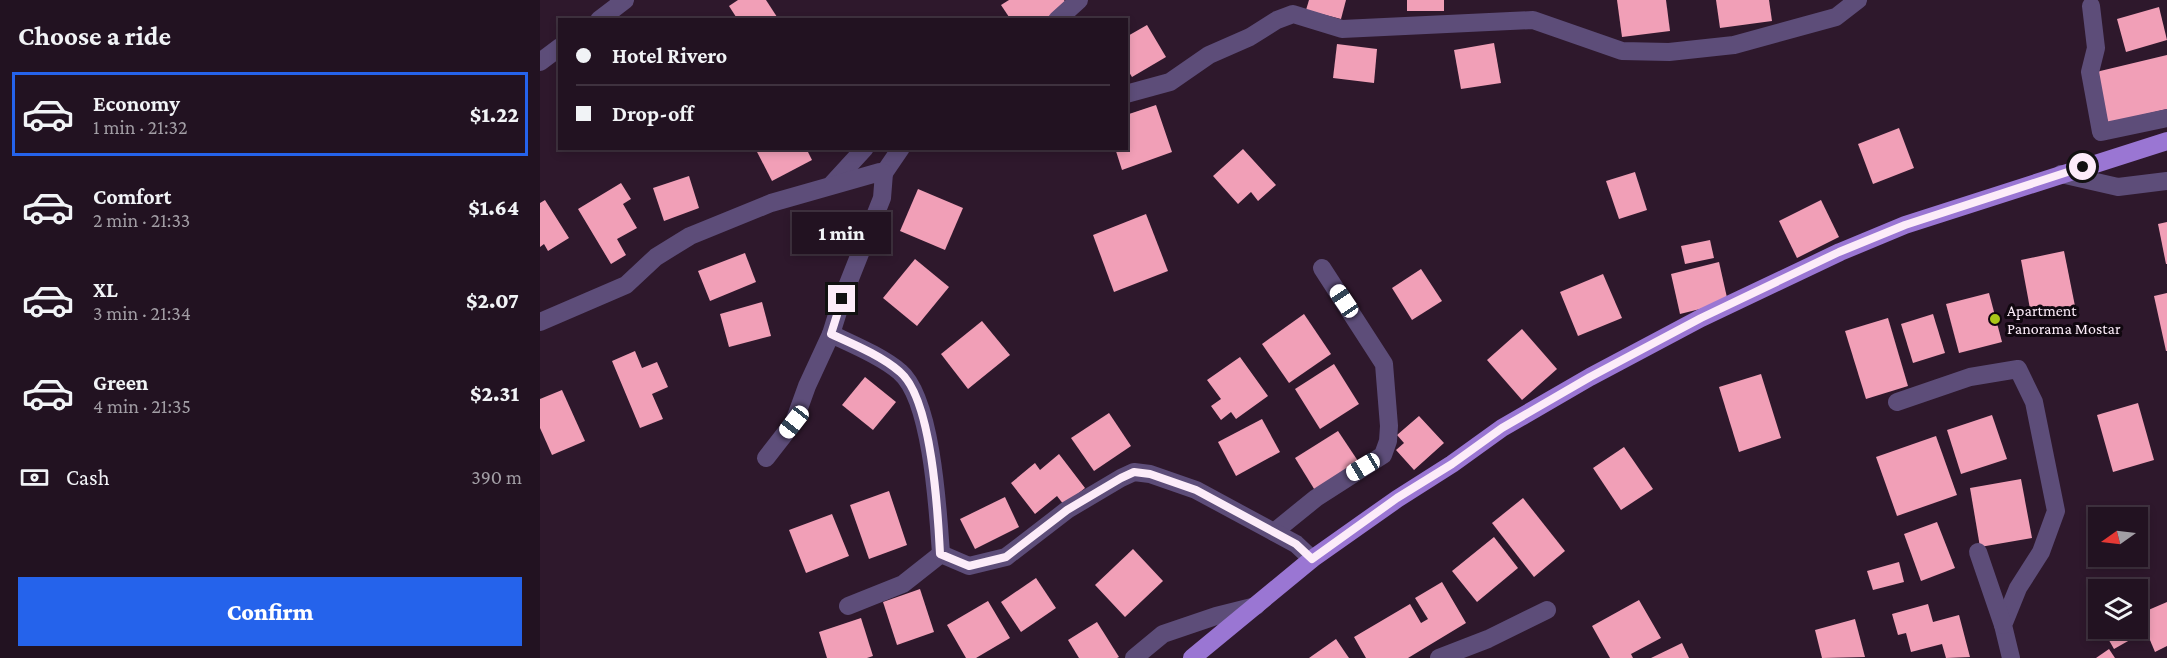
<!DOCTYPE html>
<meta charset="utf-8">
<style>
:root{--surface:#221221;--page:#2e202e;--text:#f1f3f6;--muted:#a29ea5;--line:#3f323f;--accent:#2563eb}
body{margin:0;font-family:"Crimson Pro",serif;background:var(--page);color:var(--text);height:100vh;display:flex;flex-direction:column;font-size:22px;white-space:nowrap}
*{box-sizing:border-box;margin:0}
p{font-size:20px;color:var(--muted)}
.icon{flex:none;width:33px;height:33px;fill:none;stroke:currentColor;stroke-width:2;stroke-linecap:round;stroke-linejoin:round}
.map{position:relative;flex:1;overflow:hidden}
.side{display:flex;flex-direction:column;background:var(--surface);width:540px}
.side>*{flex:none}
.guide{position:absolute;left:18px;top:18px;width:570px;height:132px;border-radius:0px;box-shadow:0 3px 9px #0003,0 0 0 2px var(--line);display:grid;align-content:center;height:132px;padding:0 18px;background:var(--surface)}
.needle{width:39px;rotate:256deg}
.buttons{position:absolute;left:1548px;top:507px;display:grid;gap:12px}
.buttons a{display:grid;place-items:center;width:60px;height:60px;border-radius:0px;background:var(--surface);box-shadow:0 3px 9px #0003,0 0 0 2px var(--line);font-size:30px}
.end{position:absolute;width:27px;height:27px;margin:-14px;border:8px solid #fcecf9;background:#111;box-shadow:0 0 0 3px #111}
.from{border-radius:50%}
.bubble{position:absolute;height:42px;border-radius:0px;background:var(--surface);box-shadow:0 3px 9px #0003,0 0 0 2px var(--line);font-size:20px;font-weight:800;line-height:42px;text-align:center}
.car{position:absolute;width:18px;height:36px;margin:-18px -9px;border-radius:8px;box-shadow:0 0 4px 2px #0007;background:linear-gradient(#fff 24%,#345 0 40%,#fff 0 76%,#345 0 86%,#fff 0)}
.guide b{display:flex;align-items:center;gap:21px;height:57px;font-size:22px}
.guide b+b{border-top:2px solid var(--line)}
.guide i{width:15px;height:15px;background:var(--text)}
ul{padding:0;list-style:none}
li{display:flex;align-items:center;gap:18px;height:84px;margin:0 12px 9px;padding:0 6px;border:3px solid transparent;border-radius:0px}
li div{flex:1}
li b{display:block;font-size:22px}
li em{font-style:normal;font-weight:800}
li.active{border-color:var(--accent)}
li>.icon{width:54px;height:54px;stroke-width:1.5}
h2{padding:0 18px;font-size:27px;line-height:72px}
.pay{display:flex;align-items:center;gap:15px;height:66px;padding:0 18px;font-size:22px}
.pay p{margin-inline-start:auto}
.action{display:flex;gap:12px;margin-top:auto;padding:12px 18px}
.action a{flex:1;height:69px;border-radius:0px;background:var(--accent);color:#fff;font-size:24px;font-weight:800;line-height:69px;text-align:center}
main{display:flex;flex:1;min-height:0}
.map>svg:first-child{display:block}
.building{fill:#f19fb7}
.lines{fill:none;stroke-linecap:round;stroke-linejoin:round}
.minor{stroke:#5d4d79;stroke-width:18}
.major{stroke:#9a76d3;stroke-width:18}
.route{stroke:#fcecf9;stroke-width:8}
.poi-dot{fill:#aac718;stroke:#10070f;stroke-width:2}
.labels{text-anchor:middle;stroke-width:6;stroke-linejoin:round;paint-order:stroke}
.poi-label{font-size:16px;fill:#fcecf9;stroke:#10070f;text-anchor:start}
</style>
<main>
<section class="side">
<h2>Choose a ride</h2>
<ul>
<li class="active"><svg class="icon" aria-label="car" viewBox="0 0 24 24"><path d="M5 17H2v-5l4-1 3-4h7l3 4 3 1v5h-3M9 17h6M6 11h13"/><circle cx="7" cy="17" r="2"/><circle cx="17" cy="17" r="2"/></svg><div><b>Economy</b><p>1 min · 21:32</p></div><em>$1.22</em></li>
<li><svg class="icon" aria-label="car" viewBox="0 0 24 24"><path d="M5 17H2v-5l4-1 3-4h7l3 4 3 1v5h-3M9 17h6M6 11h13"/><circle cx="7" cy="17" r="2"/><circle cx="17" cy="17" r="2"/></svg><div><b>Comfort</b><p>2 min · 21:33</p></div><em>$1.64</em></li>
<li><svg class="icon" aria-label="car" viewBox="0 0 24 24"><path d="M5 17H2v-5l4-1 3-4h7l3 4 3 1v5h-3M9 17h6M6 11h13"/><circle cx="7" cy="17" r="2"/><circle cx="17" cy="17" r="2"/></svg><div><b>XL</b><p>3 min · 21:34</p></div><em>$2.07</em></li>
<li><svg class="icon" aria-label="car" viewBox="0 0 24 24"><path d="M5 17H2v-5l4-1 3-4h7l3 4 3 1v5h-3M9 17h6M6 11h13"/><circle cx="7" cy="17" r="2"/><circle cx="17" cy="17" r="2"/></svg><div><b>Green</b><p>4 min · 21:35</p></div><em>$2.31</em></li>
</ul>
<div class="pay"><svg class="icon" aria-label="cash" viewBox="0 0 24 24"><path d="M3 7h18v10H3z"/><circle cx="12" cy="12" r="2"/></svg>Cash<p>390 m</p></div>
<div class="action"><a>Confirm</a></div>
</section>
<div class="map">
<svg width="1627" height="658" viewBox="0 0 1627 658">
<rect width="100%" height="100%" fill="#2e182c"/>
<g class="building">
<polygon points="198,0 226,0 239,20 198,20 189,6"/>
<polygon points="469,0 524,0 527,5 506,20 471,20 461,5"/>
<polygon points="769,0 806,0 801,19 766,10"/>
<rect x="867" y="0" width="37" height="11"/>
<polygon points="1077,0 1126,0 1130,31 1082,37"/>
<polygon points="1176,0 1229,0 1232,21 1180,28"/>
<polygon points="1619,7 1627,40 1586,52 1577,19"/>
<polygon points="607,25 626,57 592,77 586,67 586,37"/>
<polygon points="954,43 961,83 921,89 914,50"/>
<polygon points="797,44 837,49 834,83 793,78"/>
<polygon points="1627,55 1627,109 1568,123 1556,72"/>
<polygon points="616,105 632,152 582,170 575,148 586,148 586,115"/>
<polygon points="1359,128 1374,168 1333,184 1318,144"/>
<polygon points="215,148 266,148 272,160 232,181"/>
<polygon points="703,149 736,185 718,201 711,192 698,204 673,176"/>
<polygon points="1095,172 1107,210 1079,219 1066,181"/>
<polygon points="149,176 159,208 124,221 113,188"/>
<polygon points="81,183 91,199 83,204 97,228 77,239 86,255 71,264 38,209"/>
<polygon points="378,189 423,208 405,250 360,231"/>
<polygon points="5,200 29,238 8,251 4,244 0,247 0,203"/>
<polygon points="1281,200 1299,237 1257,258 1239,221"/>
<polygon points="606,214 628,271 574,292 553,235"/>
<polygon points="1627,222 1627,264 1626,264 1618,224"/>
<polygon points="1170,240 1174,258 1145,264 1141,246"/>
<polygon points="1524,251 1535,306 1491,314 1481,260"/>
<polygon points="205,253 216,282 170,301 158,271"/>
<polygon points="375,259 409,287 377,326 343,298"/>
<polygon points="1179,262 1188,302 1140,314 1131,274"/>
<polygon points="881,269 902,301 872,320 852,288"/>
<polygon points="1063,274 1082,318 1038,336 1020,292"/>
<polygon points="1449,293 1462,342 1419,353 1406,304"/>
<polygon points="1627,293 1627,351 1626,351 1614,296"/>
<polygon points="222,302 231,336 189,347 180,314"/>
<polygon points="764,314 791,354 749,383 722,344"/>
<polygon points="1393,314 1405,353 1373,363 1361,324"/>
<polygon points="1348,318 1368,386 1326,399 1305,331"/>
<polygon points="442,321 470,355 428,389 401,354"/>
<polygon points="982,329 1017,369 982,400 947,360"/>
<polygon points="95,351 102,368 117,362 128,387 112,394 123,419 100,428 72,361"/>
<polygon points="700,357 728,396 696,419 691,412 681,420 671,406 681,399 667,380"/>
<polygon points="794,364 819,404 780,429 755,389"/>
<polygon points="1221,374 1241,438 1199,452 1179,387"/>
<polygon points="325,377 356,402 333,430 302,405"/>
<polygon points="22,390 45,441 12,455 0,428 0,399"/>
<polygon points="1598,403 1614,460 1573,472 1557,415"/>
<polygon points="569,413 591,446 554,471 531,438"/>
<polygon points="1452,415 1467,459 1421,474 1407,430"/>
<polygon points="879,416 904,443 874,470 856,450 864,443 857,435"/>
<polygon points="722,419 740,452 696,476 678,442"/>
<polygon points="798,431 820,464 776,492 755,458"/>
<polygon points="1396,436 1417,495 1357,516 1336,457"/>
<polygon points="1084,447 1113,489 1081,510 1053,468"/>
<polygon points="519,454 545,488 524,505 517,496 495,514 471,483 495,463 500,470"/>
<polygon points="1481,479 1492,538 1440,547 1430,488"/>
<polygon points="349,491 367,545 329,559 310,505"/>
<polygon points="465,497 479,527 435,549 420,519"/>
<polygon points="983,498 1025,551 994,577 952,523"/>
<polygon points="292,514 309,556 266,573 249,530"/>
<polygon points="1397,522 1415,568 1381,581 1364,534"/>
<polygon points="954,537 978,568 937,602 912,571"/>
<polygon points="593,549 623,581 585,617 555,585"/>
<polygon points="1359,562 1364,582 1333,590 1327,571"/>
<polygon points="496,578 516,608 481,632 461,602"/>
<polygon points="902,582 926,623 868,658 826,658 814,637 870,604 881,623 888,619 875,598"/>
<polygon points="380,589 394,632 357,645 343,602"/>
<polygon points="1099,600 1121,638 1091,654 1093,658 1070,658 1052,626"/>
<polygon points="448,601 470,638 436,658 426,658 407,625"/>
<polygon points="1558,602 1558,622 1550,607"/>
<polygon points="1627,602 1627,646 1615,652 1599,614"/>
<polygon points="1388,604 1393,622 1419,615 1430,657 1406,658 1402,644 1371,652 1366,633 1358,635 1352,614"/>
<polygon points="321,618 333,656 327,658 287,658 279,632"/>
<polygon points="1315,619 1325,657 1282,658 1275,630"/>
<polygon points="1598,621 1604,632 1574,649 1562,628 1598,628"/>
<polygon points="557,622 579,657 577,658 539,658 528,640"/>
<polygon points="796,639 809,658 769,658"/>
<polygon points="1142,643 1149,658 1111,658"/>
<polygon points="1569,649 1575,658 1556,658"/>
</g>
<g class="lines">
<g class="minor">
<polyline points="1551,6 1556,48 1550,72 1561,132 1627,118"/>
<polyline points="59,20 85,0"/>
<polyline points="517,20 539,0"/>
<polyline points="0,62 20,47"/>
<polyline points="586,94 630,82 669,55 710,37 737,20 753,14 802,29 993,20 1082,51 1129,52 1194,45 1296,17 1318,0"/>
<polyline points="344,173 361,148"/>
<polyline points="1521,174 1578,187 1627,181"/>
<polyline points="292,184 325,148"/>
<path d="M0 322 86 285 116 257 150 236 231 203 340 172 344 173 342 198 302 299 291 334C312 344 343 357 360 372 392 399 398 512 401 554"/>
<polyline points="1357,402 1430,377 1478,369 1494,402 1516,511 1501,552 1478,588 1463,625 1471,658"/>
<polyline points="226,458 254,422 267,386 291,334"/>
<polyline points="734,532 776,498 843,455 848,441 849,426 844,364 782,268"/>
<polyline points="1438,552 1463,625"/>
<polyline points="308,606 363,584 401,554 429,566 466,557 527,510 581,478 594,472 610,474 656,490 756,544 772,559"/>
<polyline points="594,658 623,634 676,616 716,606"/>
<polyline points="899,658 948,639 1007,610"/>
</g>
<polyline class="major" points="652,658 772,559 857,499 912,464 962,428 1050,377 1161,318 1300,252 1365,225 1627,141"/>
</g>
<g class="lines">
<path class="route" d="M302 299 291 334C313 344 342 356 360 372 392 399 398 513 400 554L429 566 466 557 527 510 581 478 594 472 610 474 656 490 756 544 772 559 857 498 912 464 962 428 1050 377 1161 318 1299 252 1365 225 1543 167"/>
</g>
<circle class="poi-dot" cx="1455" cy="319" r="6"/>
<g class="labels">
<g class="poi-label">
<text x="1467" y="316">Apartment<tspan x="1467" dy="18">Panorama Mostar</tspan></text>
</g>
</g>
</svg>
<div class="buttons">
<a><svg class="needle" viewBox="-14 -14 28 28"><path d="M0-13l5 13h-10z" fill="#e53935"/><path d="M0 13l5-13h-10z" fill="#a29ea5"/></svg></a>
<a><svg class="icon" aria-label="layers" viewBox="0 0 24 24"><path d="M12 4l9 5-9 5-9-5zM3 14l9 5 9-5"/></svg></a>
</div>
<i class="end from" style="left:1543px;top:167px"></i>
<i class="end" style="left:302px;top:299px"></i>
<div class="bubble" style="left:252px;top:212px;width:99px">1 min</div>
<i class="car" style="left:804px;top:301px;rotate:326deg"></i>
<i class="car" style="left:254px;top:422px;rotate:218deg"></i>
<i class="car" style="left:823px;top:467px;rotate:239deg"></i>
<div class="guide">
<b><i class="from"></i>Hotel Rivero</b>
<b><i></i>Drop-off</b>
</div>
</div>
</main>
